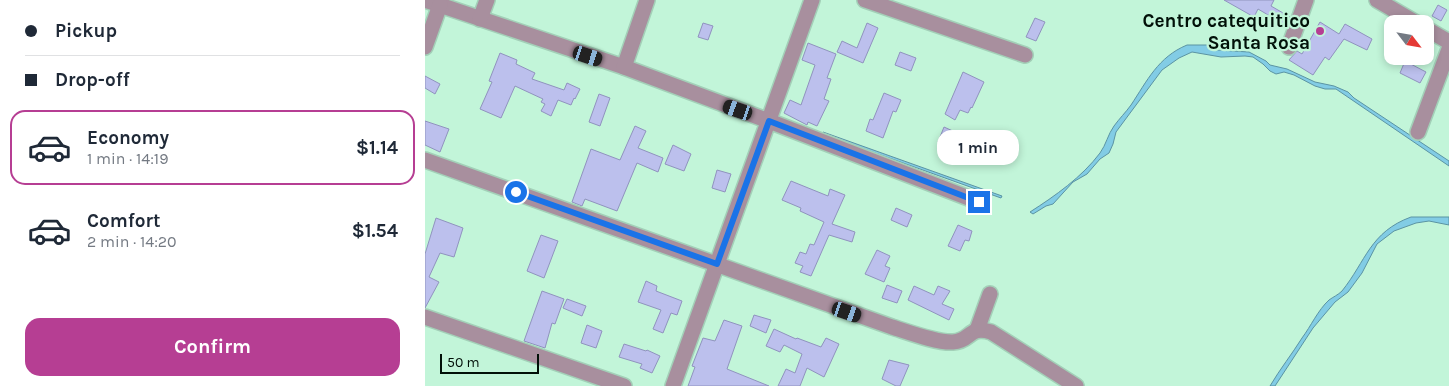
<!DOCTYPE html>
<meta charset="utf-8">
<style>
:root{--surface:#fff;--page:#f2f2f3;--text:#1f2937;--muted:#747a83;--line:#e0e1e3;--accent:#b63e93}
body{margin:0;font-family:Karla,sans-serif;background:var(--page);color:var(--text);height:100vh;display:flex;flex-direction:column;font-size:19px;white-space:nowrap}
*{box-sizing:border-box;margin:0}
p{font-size:16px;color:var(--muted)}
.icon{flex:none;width:28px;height:28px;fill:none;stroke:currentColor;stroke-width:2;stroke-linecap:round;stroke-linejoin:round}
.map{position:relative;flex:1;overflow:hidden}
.sheet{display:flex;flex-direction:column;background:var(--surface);width:425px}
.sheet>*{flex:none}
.hud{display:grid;align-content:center;height:110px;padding:0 25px;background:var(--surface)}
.needle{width:32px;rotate:121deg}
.buttons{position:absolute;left:959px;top:15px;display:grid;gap:10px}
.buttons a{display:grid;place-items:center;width:50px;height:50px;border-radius:10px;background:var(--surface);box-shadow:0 2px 8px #0003;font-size:25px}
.scale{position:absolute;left:15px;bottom:12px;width:99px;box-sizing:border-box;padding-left:5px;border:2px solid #011008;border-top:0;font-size:14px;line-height:18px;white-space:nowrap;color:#011008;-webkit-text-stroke:4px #c2f5d9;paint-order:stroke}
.end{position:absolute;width:22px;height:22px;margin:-11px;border:6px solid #1a73e8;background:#fff;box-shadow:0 0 0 2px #fff}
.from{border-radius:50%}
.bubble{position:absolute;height:35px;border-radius:15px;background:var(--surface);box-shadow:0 2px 8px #0003;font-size:16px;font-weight:700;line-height:35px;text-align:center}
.car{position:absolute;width:15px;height:30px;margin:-15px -8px;border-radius:6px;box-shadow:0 0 4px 1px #0007;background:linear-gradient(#222 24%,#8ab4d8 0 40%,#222 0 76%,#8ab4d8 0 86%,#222 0)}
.hud b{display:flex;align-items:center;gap:18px;height:48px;font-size:19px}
.hud b+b{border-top:1px solid var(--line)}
.hud i{width:12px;height:12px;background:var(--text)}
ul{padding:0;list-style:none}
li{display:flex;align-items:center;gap:15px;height:75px;margin:0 10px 8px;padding:0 15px;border:2px solid transparent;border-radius:15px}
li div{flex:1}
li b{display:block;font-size:19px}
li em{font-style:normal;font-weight:700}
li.selected{border-color:var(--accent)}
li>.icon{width:45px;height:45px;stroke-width:1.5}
.button{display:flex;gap:10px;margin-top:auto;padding:10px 25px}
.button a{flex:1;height:58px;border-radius:15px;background:var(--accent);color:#fff;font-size:20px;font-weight:700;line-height:58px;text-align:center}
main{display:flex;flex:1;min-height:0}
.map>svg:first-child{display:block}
.water{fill:#82cce5;stroke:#5b94a3}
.building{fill:#bcc0ed;stroke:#9093be}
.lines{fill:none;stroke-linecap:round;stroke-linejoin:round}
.minor-casing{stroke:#a3d0b8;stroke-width:18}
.minor{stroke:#a88f9e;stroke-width:15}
.route{stroke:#1a73e8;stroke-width:6}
.poi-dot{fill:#b63e93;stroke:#c2f5d9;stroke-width:2}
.labels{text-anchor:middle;stroke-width:4.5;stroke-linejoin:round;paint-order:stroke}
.poi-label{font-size:19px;font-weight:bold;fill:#011008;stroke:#c2f5d9;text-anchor:end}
</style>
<main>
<section class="sheet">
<div class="hud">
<b><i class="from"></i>Pickup</b>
<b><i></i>Drop-off</b>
</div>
<ul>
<li class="selected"><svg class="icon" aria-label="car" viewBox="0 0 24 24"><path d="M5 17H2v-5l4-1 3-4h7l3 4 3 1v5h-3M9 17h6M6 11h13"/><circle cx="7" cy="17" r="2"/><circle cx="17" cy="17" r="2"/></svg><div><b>Economy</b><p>1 min · 14:19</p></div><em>$1.14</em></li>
<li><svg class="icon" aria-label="car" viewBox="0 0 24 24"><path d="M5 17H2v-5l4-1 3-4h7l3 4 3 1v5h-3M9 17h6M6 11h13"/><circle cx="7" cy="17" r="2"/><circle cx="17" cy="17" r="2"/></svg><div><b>Comfort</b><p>2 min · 14:20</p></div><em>$1.54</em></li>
</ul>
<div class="button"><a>Confirm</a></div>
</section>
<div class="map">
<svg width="1024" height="386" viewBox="0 0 1024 386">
<rect width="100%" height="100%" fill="#c2f5d9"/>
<g class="water">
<path d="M762 45H786L792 50 824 52 841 61 845 65 862 69 890 82 909 86 923 92 929 98 1024 161V166L911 89H900L890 86 869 75 859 72 851 74 845 71 838 64 828 57 820 56 796 57 767 52 754 58 737 70 691 132 688 144 684 153 675 159 662 174 648 182 628 204 621 206 608 214 605 212C630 196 657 177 675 153 681 145 683 134 689 126 694 119 701 112 706 105 722 81 733 57 762 45Z"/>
<polygon points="398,132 577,196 576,198 397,134"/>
<path d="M986 217H1024V225L1004 221 991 223 969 231 952 244 937 273 923 292 910 302 888 328 850 386H845C855 369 867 354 877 338 886 326 893 310 904 300 908 297 913 295 917 291 941 261 945 232 986 217Z"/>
</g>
<g class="building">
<polygon points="799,0 849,0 846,6 865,17 860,25 833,9 829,17"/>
<polygon points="1013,5 1022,10 1016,21 1007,16"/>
<polygon points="610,18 620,22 611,41 601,37"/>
<polygon points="895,22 914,34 920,24 947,39 942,50 919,39 904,60 900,57 888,75 864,60 872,51 877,54"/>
<polygon points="278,23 288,26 283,40 273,37"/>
<polygon points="442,23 453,28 438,63 412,52 417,41 432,48"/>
<polygon points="383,43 411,54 402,78 406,79 399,99 404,101 392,126 383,122 382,125 359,113 365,100 376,105 390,65 377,60"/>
<polygon points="475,52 491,58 486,71 470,65"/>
<polygon points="75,53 92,60 91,64 110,73 107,79 139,90 142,83 155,89 150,99 149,98 146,105 133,100 126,116 116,111 120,104 116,102 118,99 90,86 76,118 55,109 67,82 64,81"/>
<polygon points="980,61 1001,72 995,83 975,73"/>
<polygon points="538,72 559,82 547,108 546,107 543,113 535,110 530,120 520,114"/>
<polygon points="0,76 15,84 10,94 0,88"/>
<polygon points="459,93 476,100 471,112 468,111 458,138 441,131 445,119 448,120"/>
<polygon points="174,94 185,98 175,126 164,122"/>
<polygon points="0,121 24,129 15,152 0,145"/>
<polygon points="210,126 221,131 213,148 238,158 233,172 212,163 192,211 160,199 157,206 147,202 166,149 195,160"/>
<polygon points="519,127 530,132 524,146 513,142"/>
<polygon points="248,145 266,154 259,171 240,164"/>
<polygon points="292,170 306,174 300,192 287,188"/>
<polygon points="366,181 403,196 405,189 420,195 407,224 430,232 427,242 404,235 386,276 375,272 378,266 370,263 375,252 381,254 385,244 389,245 399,222 375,211 376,208 357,200"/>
<polygon points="471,208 487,215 482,227 466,220"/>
<polygon points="11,218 38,228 29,257 15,253 4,277 14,282 0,308 0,254"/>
<polygon points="533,225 547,231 544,241 540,240 535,251 523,246"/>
<polygon points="116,235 133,241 119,278 102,271"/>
<polygon points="452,250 465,256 460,266 465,268 459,282 440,274"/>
<polygon points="221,281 232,286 231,291 257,301 252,315 246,313 238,333 228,329 236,310 213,302"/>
<polygon points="462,285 477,291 472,303 457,298"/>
<polygon points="489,286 509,295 513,286 525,291 517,304 529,309 524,320 483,300"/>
<polygon points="117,291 139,299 130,324 127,323 120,348 99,341"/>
<polygon points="142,299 161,306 157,316 138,308"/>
<polygon points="329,315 346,320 341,333 325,326"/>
<polygon points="299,320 317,326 302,369 344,386 263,386 270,367 267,366 278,338 290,341"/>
<polygon points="162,325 177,331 171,348 156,343"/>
<polygon points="349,329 371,339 372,338 396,347 401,338 414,344 399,377 382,368 375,386 353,386 361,369 370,373 377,354 359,345 355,352 341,346"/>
<polygon points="199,344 221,351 222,350 235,356 227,373 215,368 217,364 194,357"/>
<polygon points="464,360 484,365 475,386 471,386 457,379"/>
</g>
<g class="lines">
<g class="minor-casing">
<g id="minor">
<polyline points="0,0 199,67 344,121 554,202"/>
<polyline points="440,0 600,55"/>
<polyline points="952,0 993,24"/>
<polyline points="55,19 62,0"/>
<polyline points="1000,28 1024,42"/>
<polyline points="0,47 15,5"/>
<polyline points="864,47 881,0"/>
<polyline points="199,67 222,0"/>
<polyline points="993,132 1024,49"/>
<path d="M0 160 467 327C483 332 512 343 528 342 547 341 543 325 566 332L651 386"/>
<polyline points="0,317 199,386"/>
<polyline points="552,330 565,294"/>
<polyline points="248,386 387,0"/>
</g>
</g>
<use href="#minor" class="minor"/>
</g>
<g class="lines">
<polyline class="route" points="91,192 292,264 344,121 554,202"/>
</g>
<circle class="poi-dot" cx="895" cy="31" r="5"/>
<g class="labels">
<g class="poi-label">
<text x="885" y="27">Centro catequitico<tspan x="885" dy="22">Santa Rosa</tspan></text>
</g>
</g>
</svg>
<div class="buttons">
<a><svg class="needle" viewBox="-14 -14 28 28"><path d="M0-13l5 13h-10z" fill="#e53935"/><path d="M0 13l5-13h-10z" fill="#747a83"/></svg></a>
</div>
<div class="scale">50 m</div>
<i class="end from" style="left:91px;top:192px"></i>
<i class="end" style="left:554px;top:202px"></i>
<div class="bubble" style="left:512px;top:130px;width:82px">1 min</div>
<i class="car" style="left:163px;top:56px;rotate:108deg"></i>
<i class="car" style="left:313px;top:110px;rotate:289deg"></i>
<i class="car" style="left:422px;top:312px;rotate:109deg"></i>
</div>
</main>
